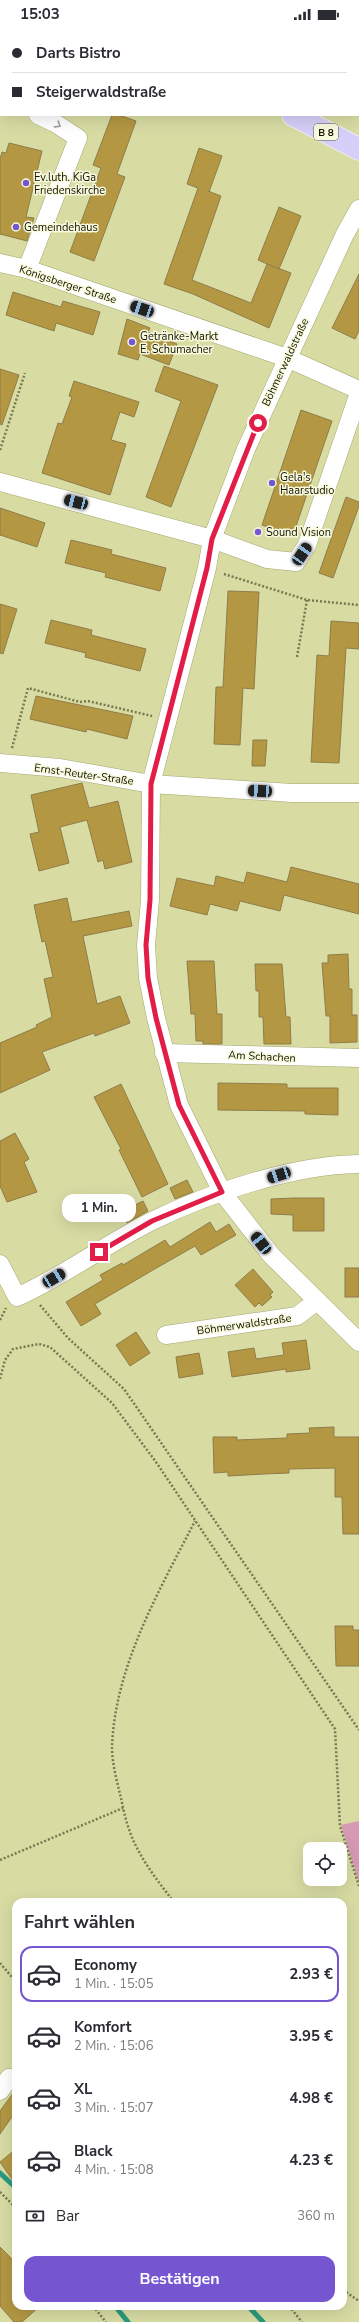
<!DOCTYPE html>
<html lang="de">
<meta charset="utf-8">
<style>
:root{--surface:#fff;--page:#f7f7f7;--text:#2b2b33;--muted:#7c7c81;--line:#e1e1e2;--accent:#7556d0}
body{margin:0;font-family:"Nunito Sans",sans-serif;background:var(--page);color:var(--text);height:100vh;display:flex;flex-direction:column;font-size:15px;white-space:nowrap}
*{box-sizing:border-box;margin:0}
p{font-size:13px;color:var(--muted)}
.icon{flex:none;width:22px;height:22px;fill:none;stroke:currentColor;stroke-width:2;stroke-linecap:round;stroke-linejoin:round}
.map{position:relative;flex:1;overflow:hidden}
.panel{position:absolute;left:12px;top:1870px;width:335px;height:412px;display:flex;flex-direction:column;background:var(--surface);border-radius:12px;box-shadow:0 4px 16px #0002}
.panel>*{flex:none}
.top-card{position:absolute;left:0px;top:0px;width:359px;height:88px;box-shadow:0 4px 16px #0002;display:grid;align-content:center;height:88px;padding:0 12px;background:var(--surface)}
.controls{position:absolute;left:303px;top:1814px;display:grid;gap:8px}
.controls a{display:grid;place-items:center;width:44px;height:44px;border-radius:8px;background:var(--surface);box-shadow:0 4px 16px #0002;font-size:20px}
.end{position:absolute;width:18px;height:18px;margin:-9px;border:5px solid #e11d48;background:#fff;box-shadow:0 0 0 2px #fff}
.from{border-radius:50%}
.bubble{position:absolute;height:28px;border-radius:12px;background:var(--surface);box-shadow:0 4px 16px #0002;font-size:13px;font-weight:700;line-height:28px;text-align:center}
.car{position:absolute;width:12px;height:24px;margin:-12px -6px;border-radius:5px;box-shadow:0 0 3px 1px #0007;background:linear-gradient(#222 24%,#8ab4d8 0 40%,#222 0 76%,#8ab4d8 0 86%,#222 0)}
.top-card b{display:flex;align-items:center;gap:14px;height:38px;font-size:15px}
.top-card b+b{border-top:1px solid var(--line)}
.top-card i{width:10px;height:10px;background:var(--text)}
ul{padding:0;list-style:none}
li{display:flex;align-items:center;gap:12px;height:56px;margin:0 8px 6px;padding:0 4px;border:2px solid transparent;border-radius:12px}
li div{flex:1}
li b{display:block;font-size:15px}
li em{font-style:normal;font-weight:700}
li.current{border-color:var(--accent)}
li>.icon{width:36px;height:36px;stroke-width:1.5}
h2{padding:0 12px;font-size:18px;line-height:48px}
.pay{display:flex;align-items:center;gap:10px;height:44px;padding:0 12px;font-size:15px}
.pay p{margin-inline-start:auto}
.action{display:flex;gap:8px;margin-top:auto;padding:8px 12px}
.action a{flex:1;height:46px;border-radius:12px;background:var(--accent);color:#fff;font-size:16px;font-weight:700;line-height:46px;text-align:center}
.status{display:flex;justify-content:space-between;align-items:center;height:28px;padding:0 20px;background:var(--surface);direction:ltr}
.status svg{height:11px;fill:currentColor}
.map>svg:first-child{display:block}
.green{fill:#d699b4}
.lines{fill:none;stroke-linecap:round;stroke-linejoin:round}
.stream{stroke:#2a9a7d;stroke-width:5}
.building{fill:#b39743;stroke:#8f7d48}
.minor-casing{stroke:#a4a770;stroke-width:19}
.major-casing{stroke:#fff;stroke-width:23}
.path{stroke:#777953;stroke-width:2.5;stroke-dasharray:2 2;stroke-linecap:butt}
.minor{stroke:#fff;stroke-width:18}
.major{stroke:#d5cff9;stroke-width:22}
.oneway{stroke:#a1a199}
.route{stroke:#e11d48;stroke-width:5}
.poi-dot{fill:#7556d0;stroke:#f8fade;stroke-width:1.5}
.labels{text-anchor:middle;stroke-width:3;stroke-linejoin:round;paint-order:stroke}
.shield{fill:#f8fade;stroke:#585943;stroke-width:1}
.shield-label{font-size:10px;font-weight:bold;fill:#141401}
.poi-label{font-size:11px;fill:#141401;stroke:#f8fade;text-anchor:start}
.street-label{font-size:11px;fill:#141401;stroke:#f8fade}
</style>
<div class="status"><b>15:03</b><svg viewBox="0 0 49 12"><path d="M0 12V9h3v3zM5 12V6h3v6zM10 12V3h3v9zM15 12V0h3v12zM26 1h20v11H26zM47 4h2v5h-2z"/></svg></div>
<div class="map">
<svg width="359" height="2294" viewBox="0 0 359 2294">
<rect width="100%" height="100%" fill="#d8dca3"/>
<polygon class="green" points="359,1793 359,1855 341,1797"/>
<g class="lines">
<g class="stream">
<polyline points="0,2145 16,2160"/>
<polyline points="115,2278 128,2294"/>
<polyline points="248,2278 263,2294"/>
</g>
</g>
<g class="building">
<polygon points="112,87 119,87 136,93 117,146 125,149 94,233 70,224 101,140 93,137"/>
<polygon points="9,115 42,123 26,189 34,190 27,213 0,206 0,131 2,124 6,125"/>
<polygon points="199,120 222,128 209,164 208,163 221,168 192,252 251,275 267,236 291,245 269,300 193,266 164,256 198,160 187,156"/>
<polygon points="279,179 301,188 279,241 258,232"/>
<polygon points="359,246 359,303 355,311 332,300"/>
<polygon points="13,264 61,279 63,273 100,284 93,307 56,295 54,303 6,287"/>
<polygon points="127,291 150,300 148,304 177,316 169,337 140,326 138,332 118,326"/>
<polygon points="164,338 218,357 171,479 146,469 181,373 155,363"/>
<polygon points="0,341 19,347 2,397 0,396"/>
<polygon points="74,353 139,374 134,389 120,384 111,412 126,416 110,467 42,445 58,395 62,396 72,369 69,368"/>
<polygon points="301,382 332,393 293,507 262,497"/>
<polygon points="346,469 359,474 359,478 333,550 319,545"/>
<polygon points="0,480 45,495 37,519 0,507"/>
<polygon points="71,512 112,522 111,526 166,540 160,563 105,549 106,545 65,535"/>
<polygon points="228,563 259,564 254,661 243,660 240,717 214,716 216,659 223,659"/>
<polygon points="0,576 17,581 3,626 0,625"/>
<polygon points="51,592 92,602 91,607 146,621 140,643 85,629 86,625 45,615"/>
<polygon points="331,593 359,595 359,621 346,620 339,735 311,734 317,627 329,628"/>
<polygon points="36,668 133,688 127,711 87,701 86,704 30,691"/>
<polygon points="253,712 267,712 265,738 252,738"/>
<polygon points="82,755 89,780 118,773 132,834 105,841 103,832 98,834 87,792 60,799 69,835 39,843 30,806 39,804 31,767"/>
<polygon points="291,839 359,856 359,886 284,867 280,883 240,873 237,883 210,876 207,887 170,878 177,850 214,858 216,848 244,855 247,844 287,854"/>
<polygon points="67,870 72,894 129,883 132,898 83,908 97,976 120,968 130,995 95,1008 94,1005 42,1024 50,1042 0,1065 0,1015 37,999 36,997 52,989 44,951 53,949 45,913 42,914 34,877"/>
<polygon points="348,926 349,961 352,961 352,987 357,987 357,1014 330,1015 330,988 326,988 322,935 328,935 328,927"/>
<polygon points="187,933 214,933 217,986 222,986 222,1016 203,1016 203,1013 196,1013 195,986 191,986"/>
<polygon points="255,936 282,936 286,989 290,989 291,1016 264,1016 263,989 259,989 259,963 256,963"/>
<polygon points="218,1055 287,1056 287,1060 338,1060 338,1087 305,1086 305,1083 218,1082"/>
<polygon points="121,1056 168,1156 142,1169 119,1122 121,1121 94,1069"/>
<polygon points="15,1105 29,1131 24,1134 37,1164 7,1174 0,1158 0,1113"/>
<polygon points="187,1152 193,1164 175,1171 170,1160"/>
<polygon points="294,1170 324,1170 324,1203 293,1203 293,1187 271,1186 271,1171"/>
<polygon points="143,1173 148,1183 127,1195 121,1184"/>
<polygon points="210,1194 216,1204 229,1196 236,1207 201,1227 195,1218 153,1242 95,1276 101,1286 81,1298 66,1274 103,1252 100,1247 122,1235 123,1237 165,1212 170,1219"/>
<rect x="345" y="1240" width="14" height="29"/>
<polygon points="253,1241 273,1264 270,1267 272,1269 262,1278 259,1275 255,1279 235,1257"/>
<polygon points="136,1304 150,1325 130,1338 116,1317"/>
<polygon points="306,1312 310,1341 286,1344 286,1341 232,1349 228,1324 254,1320 256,1331 284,1327 282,1315"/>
<polygon points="199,1325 203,1346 179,1350 176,1329"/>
<polygon points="334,1399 334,1409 359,1409 359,1506 343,1506 342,1469 335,1469 335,1440 289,1441 289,1445 264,1446 228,1448 228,1444 214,1445 213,1409 237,1409 237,1412 287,1410 287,1406 310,1405 309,1400"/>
<polygon points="335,1598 353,1598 353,1602 359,1602 359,1638 336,1638"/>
<polygon points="16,2061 16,2083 0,2106 0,2083"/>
<polygon points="16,2121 16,2157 0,2134"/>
<polygon points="0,2219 16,2235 16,2278 40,2278 22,2294 14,2294 0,2278"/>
</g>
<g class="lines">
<g class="minor-casing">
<g id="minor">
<polyline points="0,71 1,71"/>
<polyline points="359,181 345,206 246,421 212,511 207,540 151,756 150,872 146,917 148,950 156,990 179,1077 222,1164 271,1227 359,1314"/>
<polyline points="0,235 27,241 287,330 359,362"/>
<polyline points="27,241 78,110 55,95 38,87"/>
<polyline points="0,454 212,511 267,531 296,534 307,517 359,365"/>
<polyline points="0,735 60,740 151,756 292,765 359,765"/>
<polyline points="164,1025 359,1030"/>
<path d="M0 1236 17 1269C64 1248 106 1216 152 1193 211 1164 294 1137 359 1136"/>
<polyline points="166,1307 297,1288 317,1273"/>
<polyline points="0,2063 9,2050 16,2051"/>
</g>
</g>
<g class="major-casing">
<g id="major">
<polyline points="123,0 125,1"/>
<polyline points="293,87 359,121"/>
</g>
</g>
<g class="path">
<polyline points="191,0 193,1"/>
<polyline points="358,87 359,87"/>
<polyline points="0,422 25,345"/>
<polyline points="224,546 307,572 359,577"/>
<polyline points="297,629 307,572"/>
<polyline points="12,720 28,660 80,674 88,673 152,688"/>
<polyline points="40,1277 68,1310 124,1361 359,1702"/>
<polyline points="0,1292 6,1280"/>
<polyline points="0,1351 5,1332 13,1321 39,1316 50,1319 112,1375 156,1434 335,1701 340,1798 359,1858"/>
<polyline points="0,1832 123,1780"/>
<path d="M174 1874C160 1856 145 1837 135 1816 128 1802 124 1785 121 1770 117 1754 112 1735 112 1719 115 1638 159 1563 195 1493"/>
<polyline points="0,1935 16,1954"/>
<polyline points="0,2164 16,2180"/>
<polyline points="343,2262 359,2273"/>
<polyline points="93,2278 106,2294"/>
<polyline points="289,2278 302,2294"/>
</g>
<use href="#minor" class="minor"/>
<use href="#major" class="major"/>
</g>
<defs><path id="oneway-chevron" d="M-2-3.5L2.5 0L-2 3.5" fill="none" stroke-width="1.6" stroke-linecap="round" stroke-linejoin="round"/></defs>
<use class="oneway" href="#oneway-chevron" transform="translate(58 97) rotate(32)"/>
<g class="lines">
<polyline class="route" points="99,1224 152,1193 222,1164 179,1077 156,990 148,950 146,917 150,872 151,756 207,540 212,511 258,395"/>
</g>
<g class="poi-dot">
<circle cx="26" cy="155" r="4"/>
<circle cx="16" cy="199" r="4"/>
<circle cx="132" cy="314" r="4"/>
<circle cx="272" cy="455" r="4"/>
<circle cx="258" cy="504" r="4"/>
</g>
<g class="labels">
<rect class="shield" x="314" y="96" width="24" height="16" rx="3"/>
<g class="shield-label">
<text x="326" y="108">B 8</text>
</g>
<g class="poi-label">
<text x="34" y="153">Ev.luth. KiGa<tspan x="34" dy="13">Friedenskirche</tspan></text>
<text x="24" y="203">Gemeindehaus</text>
<text x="140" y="312">Getränke-Markt<tspan x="140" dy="13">E. Schumacher</tspan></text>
<text x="280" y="453">Gela's<tspan x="280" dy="13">Haarstudio</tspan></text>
<text x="266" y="508">Sound Vision</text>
</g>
<g class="street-label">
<text transform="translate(68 256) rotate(18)" y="4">Königsberger Straße</text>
<text transform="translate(285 334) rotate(-65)" y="4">Böhmerwaldstraße</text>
<text transform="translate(84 746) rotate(8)" y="4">Ernst-Reuter-Straße</text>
<text transform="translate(262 1028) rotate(3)" y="4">Am Schachen</text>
<text transform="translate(244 1296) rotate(-8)" y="4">Böhmerwaldstraße</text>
</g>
</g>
</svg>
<div class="controls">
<a><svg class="icon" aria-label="locate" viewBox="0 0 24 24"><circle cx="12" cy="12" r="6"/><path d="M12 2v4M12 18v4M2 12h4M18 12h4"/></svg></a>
</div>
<i class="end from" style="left:258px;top:395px"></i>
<i class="end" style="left:99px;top:1224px"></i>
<div class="bubble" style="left:62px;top:1166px;width:74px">1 Min.</div>
<i class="car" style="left:142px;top:281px;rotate:289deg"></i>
<i class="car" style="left:76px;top:474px;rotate:285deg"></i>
<i class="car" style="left:302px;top:526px;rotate:34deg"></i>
<i class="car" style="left:260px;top:763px;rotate:273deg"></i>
<i class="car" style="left:279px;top:1147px;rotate:252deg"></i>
<i class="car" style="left:261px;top:1215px;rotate:322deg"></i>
<i class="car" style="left:54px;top:1250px;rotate:59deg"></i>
<div class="top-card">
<b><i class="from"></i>Darts Bistro</b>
<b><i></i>Steigerwaldstraße</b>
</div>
<section class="panel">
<h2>Fahrt wählen</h2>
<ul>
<li class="current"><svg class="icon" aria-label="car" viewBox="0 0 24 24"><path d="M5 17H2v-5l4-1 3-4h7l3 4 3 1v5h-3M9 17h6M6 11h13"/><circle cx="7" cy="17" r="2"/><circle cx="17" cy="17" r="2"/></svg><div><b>Economy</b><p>1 Min. · 15:05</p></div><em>2.93 €</em></li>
<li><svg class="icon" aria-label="car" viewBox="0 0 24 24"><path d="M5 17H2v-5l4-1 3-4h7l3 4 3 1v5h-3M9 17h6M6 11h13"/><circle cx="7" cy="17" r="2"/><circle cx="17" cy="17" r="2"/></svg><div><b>Komfort</b><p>2 Min. · 15:06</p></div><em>3.95 €</em></li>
<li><svg class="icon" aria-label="car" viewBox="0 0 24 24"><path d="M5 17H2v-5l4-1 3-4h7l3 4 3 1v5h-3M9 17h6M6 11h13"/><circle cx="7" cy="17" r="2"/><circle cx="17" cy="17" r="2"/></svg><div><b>XL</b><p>3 Min. · 15:07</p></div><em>4.98 €</em></li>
<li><svg class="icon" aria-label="car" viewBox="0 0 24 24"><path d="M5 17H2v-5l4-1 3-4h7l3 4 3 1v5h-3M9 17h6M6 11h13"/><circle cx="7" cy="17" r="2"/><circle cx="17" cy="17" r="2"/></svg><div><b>Black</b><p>4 Min. · 15:08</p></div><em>4.23 €</em></li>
</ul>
<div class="pay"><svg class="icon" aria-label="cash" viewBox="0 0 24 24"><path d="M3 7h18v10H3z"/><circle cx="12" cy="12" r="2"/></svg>Bar<p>360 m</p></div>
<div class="action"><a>Bestätigen</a></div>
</section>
</div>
